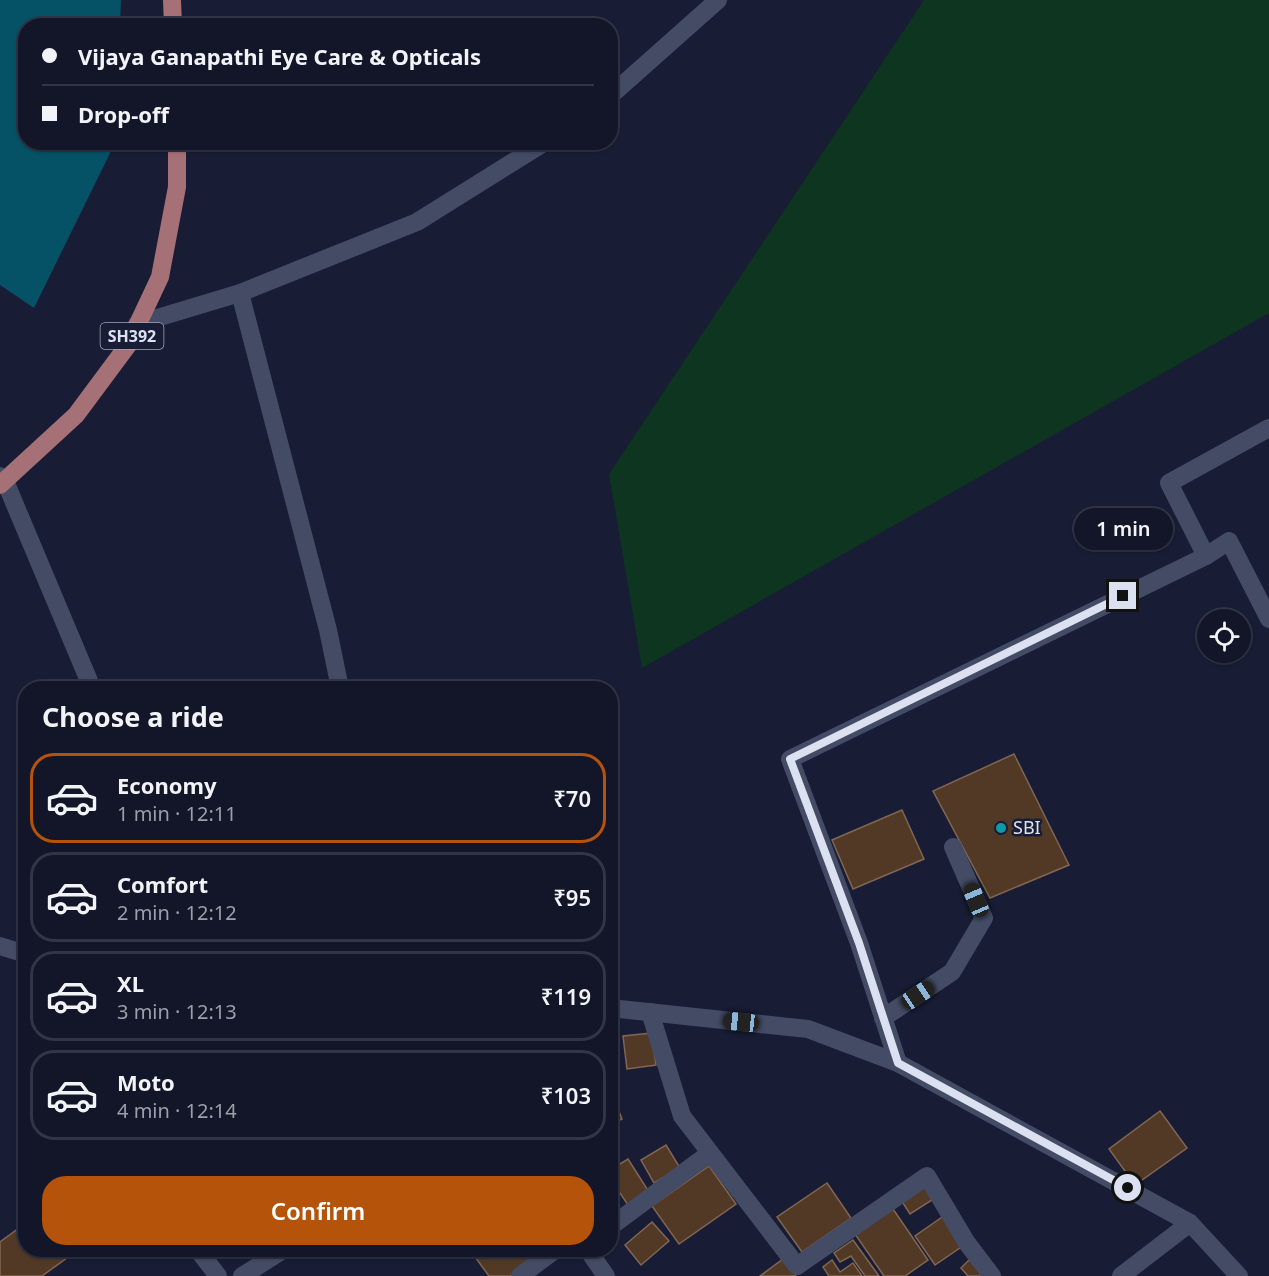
<!DOCTYPE html>
<meta charset="utf-8">
<style>
:root{--surface:#121628;--page:#1f2334;--text:#f1f3f6;--muted:#9c9fa8;--line:#313545;--accent:#b45309}
body{margin:0;font-family:"Noto Sans",sans-serif;background:var(--page);color:var(--text);height:100vh;display:flex;flex-direction:column;font-size:22px;white-space:nowrap}
*{box-sizing:border-box;margin:0}
p{font-size:20px;color:var(--muted)}
.icon{flex:none;width:33px;height:33px;fill:none;stroke:currentColor;stroke-width:2;stroke-linecap:round;stroke-linejoin:round}
.map{position:relative;flex:1;overflow:hidden}
.panel{position:absolute;left:18px;top:681px;width:600px;height:576px;display:flex;flex-direction:column;background:var(--surface);border-radius:24px;box-shadow:0 2px 4px #0004,0 0 0 2px var(--line)}
.panel>*{flex:none}
.guide{position:absolute;left:18px;top:18px;width:600px;height:132px;border-radius:24px;box-shadow:0 2px 4px #0004,0 0 0 2px var(--line);display:grid;align-content:center;height:132px;padding:0 24px;background:var(--surface)}
.fabs{position:absolute;left:1197px;top:609px;display:grid;gap:12px}
.fabs a{display:grid;place-items:center;width:54px;height:54px;border-radius:50%;background:var(--surface);box-shadow:0 2px 4px #0004,0 0 0 2px var(--line);font-size:30px}
.end{position:absolute;width:27px;height:27px;margin:-14px;border:8px solid #dce1f1;background:#111;box-shadow:0 0 0 3px #111}
.from{border-radius:50%}
.bubble{position:absolute;height:42px;border-radius:21px;background:var(--surface);box-shadow:0 2px 4px #0004,0 0 0 2px var(--line);font-size:20px;font-weight:600;line-height:42px;text-align:center}
.car{position:absolute;width:18px;height:36px;margin:-18px -9px;border-radius:8px;box-shadow:0 0 4px 2px #0007;background:linear-gradient(#222 24%,#8ab4d8 0 40%,#222 0 76%,#8ab4d8 0 86%,#222 0)}
.guide b{display:flex;align-items:center;gap:21px;height:57px;font-size:22px}
.guide b+b{border-top:2px solid var(--line)}
.guide i{width:15px;height:15px;background:var(--text)}
ul{padding:0;list-style:none}
li{display:flex;align-items:center;gap:18px;height:90px;margin:0 12px 9px;padding:0 12px;border:3px solid var(--line);border-radius:24px}
li div{flex:1}
li b{display:block;font-size:22px}
li em{font-style:normal;font-weight:600}
li.current{border-color:var(--accent)}
li>.icon{width:54px;height:54px;stroke-width:1.5}
h2{padding:0 24px;font-size:27px;line-height:72px}
.button{display:flex;gap:12px;margin-top:auto;padding:12px 24px}
.button a{flex:1;height:69px;border-radius:24px;background:var(--accent);color:#fff;font-size:24px;font-weight:600;line-height:69px;text-align:center}
.map>svg:first-child{display:block}
.green{fill:#0d351f}
.water{fill:#055267}
.building{fill:#513926;stroke:#816652;stroke-width:1.5}
.lines{fill:none;stroke-linecap:round;stroke-linejoin:round}
.minor{stroke:#444b65;stroke-width:18}
.major{stroke:#a67176;stroke-width:18}
.route{stroke:#dce1f1;stroke-width:8}
.culture-dot{fill:#0f9aa8;stroke:#181d35;stroke-width:2}
.labels{text-anchor:middle;stroke-width:5;stroke-linejoin:round;paint-order:stroke}
.shield{fill:#181d35;stroke:#a1a6b9;stroke-width:1.5}
.shield-label{font-size:16px;font-weight:bold;fill:#dce1f1}
.poi-label{font-size:18px;fill:#dce1f1;stroke:#181d35;text-anchor:start}
</style>
<div class="map">
<svg width="1269" height="1276" viewBox="0 0 1269 1276">
<rect width="100%" height="100%" fill="#181d35"/>
<polygon class="green" points="924,0 1269,0 1269,313 642,668 609,474"/>
<polygon class="water" points="0,0 121,0 120,25 26,26 26,142 115,143 34,308 0,285"/>
<g class="building">
<polygon points="1014,754 1069,865 990,898 933,791"/>
<polygon points="902,810 924,859 853,889 832,840"/>
<polygon points="651,1033 656,1065 627,1069 623,1036"/>
<polygon points="610,1088 622,1119 610,1124"/>
<polygon points="1160,1111 1187,1148 1135,1185 1109,1149"/>
<polygon points="666,1145 680,1168 654,1183 641,1160"/>
<polygon points="628,1159 649,1192 628,1205 610,1178 610,1170"/>
<polygon points="709,1166 736,1204 679,1244 652,1206"/>
<polygon points="827,1183 851,1218 802,1252 777,1217"/>
<polygon points="926,1184 935,1198 910,1214 901,1200"/>
<polygon points="893,1209 928,1260 905,1276 884,1276 855,1234"/>
<polygon points="948,1213 967,1243 935,1265 915,1236"/>
<polygon points="652,1222 669,1241 641,1265 625,1245"/>
<polygon points="26,1223 26,1250 78,1250 42,1276 0,1276 0,1242"/>
<polygon points="853,1240 879,1276 865,1276 851,1256 840,1262 834,1253"/>
<polygon points="470,1250 565,1250 529,1276 489,1276"/>
<polygon points="783,1259 796,1276 760,1276"/>
<polygon points="970,1259 985,1276 968,1276 961,1268"/>
<polygon points="832,1260 840,1272 853,1263 862,1276 829,1276 823,1267"/>
</g>
<g class="lines">
<g class="minor">
<polyline points="610,96 718,0"/>
<polyline points="240,293 417,222 545,142"/>
<polyline points="137,324 240,293 328,630 340,688"/>
<polyline points="0,476 5,481 92,688"/>
<polyline points="1206,556 1229,541 1269,619"/>
<polyline points="0,946 26,954"/>
<polyline points="610,1008 808,1029 898,1063 1190,1223 1239,1276"/>
<polyline points="650,1012 682,1116 797,1266 927,1176 967,1243 992,1276"/>
<polyline points="883,1018 952,972 984,918 953,847"/>
<polyline points="898,1063 859,943 790,759 1206,556 1169,483 1269,428"/>
<polyline points="610,1227 710,1153"/>
<polyline points="198,1250 218,1276"/>
<polyline points="588,1250 606,1276"/>
<polyline points="242,1276 283,1250"/>
<polyline points="520,1276 555,1250"/>
<polyline points="1121,1276 1190,1223"/>
</g>
<g class="major">
<polyline points="172,0 173,26"/>
<polyline points="0,485 76,415 128,345 160,277 177,187 177,142"/>
</g>
</g>
<g class="lines">
<polyline class="route" points="1123,596 790,759 859,943 898,1063 1128,1188"/>
</g>
<circle class="culture-dot" cx="1001" cy="828" r="6"/>
<g class="labels">
<rect class="shield" x="100.5" y="323" width="63" height="26" rx="4.5"/>
<g class="shield-label">
<text x="132" y="342">SH392</text>
</g>
<g class="poi-label">
<text x="1013" y="834">SBI</text>
</g>
</g>
</svg>
<div class="fabs">
<a><svg class="icon" aria-label="locate" viewBox="0 0 24 24"><circle cx="12" cy="12" r="6"/><path d="M12 2v4M12 18v4M2 12h4M18 12h4"/></svg></a>
</div>
<i class="end from" style="left:1128px;top:1188px"></i>
<i class="end" style="left:1123px;top:596px"></i>
<div class="bubble" style="left:1074px;top:508px;width:99px">1 min</div>
<i class="car" style="left:976px;top:900px;rotate:337deg"></i>
<i class="car" style="left:918px;top:995px;rotate:56deg"></i>
<i class="car" style="left:741px;top:1022px;rotate:276deg"></i>
<div class="guide">
<b><i class="from"></i>Vijaya Ganapathi Eye Care &amp; Opticals</b>
<b><i></i>Drop-off</b>
</div>
<section class="panel">
<h2>Choose a ride</h2>
<ul>
<li class="current"><svg class="icon" aria-label="car" viewBox="0 0 24 24"><path d="M5 17H2v-5l4-1 3-4h7l3 4 3 1v5h-3M9 17h6M6 11h13"/><circle cx="7" cy="17" r="2"/><circle cx="17" cy="17" r="2"/></svg><div><b>Economy</b><p>1 min · 12:11</p></div><em>₹70</em></li>
<li><svg class="icon" aria-label="car" viewBox="0 0 24 24"><path d="M5 17H2v-5l4-1 3-4h7l3 4 3 1v5h-3M9 17h6M6 11h13"/><circle cx="7" cy="17" r="2"/><circle cx="17" cy="17" r="2"/></svg><div><b>Comfort</b><p>2 min · 12:12</p></div><em>₹95</em></li>
<li><svg class="icon" aria-label="car" viewBox="0 0 24 24"><path d="M5 17H2v-5l4-1 3-4h7l3 4 3 1v5h-3M9 17h6M6 11h13"/><circle cx="7" cy="17" r="2"/><circle cx="17" cy="17" r="2"/></svg><div><b>XL</b><p>3 min · 12:13</p></div><em>₹119</em></li>
<li><svg class="icon" aria-label="car" viewBox="0 0 24 24"><path d="M5 17H2v-5l4-1 3-4h7l3 4 3 1v5h-3M9 17h6M6 11h13"/><circle cx="7" cy="17" r="2"/><circle cx="17" cy="17" r="2"/></svg><div><b>Moto</b><p>4 min · 12:14</p></div><em>₹103</em></li>
</ul>
<div class="button"><a>Confirm</a></div>
</section>
</div>
